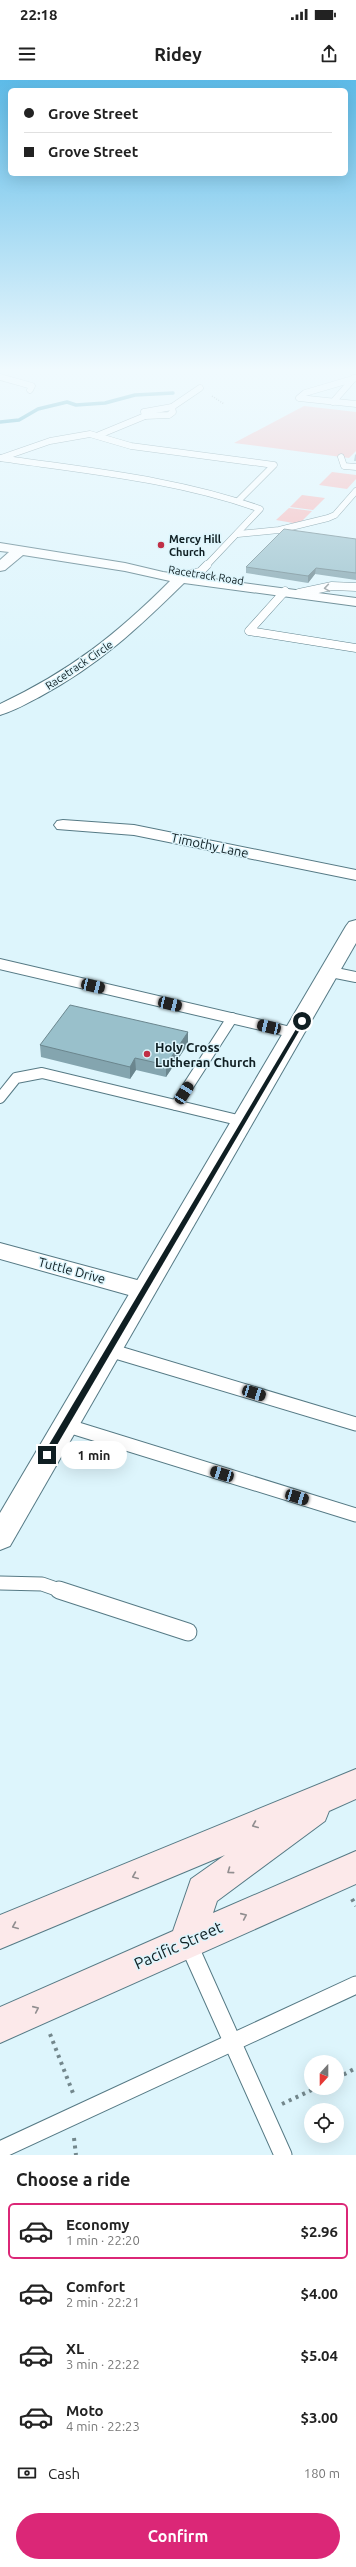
<!DOCTYPE html>
<meta charset="utf-8">
<style>
:root{--surface:#fff;--page:#f6f6f6;--text:#222;--muted:#767676;--line:#e0e0e0;--accent:#db2777}
body{margin:0;font-family:Ubuntu,sans-serif;background:var(--page);color:var(--text);height:100vh;display:flex;flex-direction:column;font-size:15px;white-space:nowrap}
*{box-sizing:border-box;margin:0}
p{font-size:13px;color:var(--muted)}
.icon{flex:none;width:22px;height:22px;fill:none;stroke:currentColor;stroke-width:2;stroke-linecap:round;stroke-linejoin:round}
.map{position:relative;height:2075px;overflow:hidden}
.drawer{display:flex;flex-direction:column;background:var(--surface);flex:1}
.drawer>*{flex:none}
.guide{position:absolute;left:8px;top:8px;width:340px;height:88px;border-radius:6px;box-shadow:0 4px 16px #0002;display:grid;align-content:center;height:88px;padding:0 16px;background:var(--surface)}
.needle{width:26px;rotate:201deg}
.controls{position:absolute;left:304px;top:1975px;display:grid;gap:8px}
.controls a{display:grid;place-items:center;width:40px;height:40px;border-radius:50%;background:var(--surface);box-shadow:0 4px 16px #0002;font-size:20px}
.end{position:absolute;width:18px;height:18px;margin:-9px;border:5px solid #0f1e22;background:#fff;box-shadow:0 0 0 2px #fff}
.from{border-radius:50%}
.bubble{position:absolute;height:28px;border-radius:14px;background:var(--surface);box-shadow:0 4px 16px #0002;font-size:13px;font-weight:700;line-height:28px;text-align:center}
.car{position:absolute;width:12px;height:24px;margin:-12px -6px;border-radius:5px;box-shadow:0 0 3px 1px #0007;background:linear-gradient(#222 24%,#8ab4d8 0 40%,#222 0 76%,#8ab4d8 0 86%,#222 0)}
.guide b{display:flex;align-items:center;gap:14px;height:38px;font-size:15px}
.guide b+b{border-top:1px solid var(--line)}
.guide i{width:10px;height:10px;background:var(--text)}
ul{padding:0;list-style:none}
li{display:flex;align-items:center;gap:12px;height:56px;margin:0 8px 6px;padding:0 8px;border:2px solid transparent;border-radius:6px}
li div{flex:1}
li b{display:block;font-size:15px}
li em{font-style:normal;font-weight:700}
li.on{border-color:var(--accent)}
li>.icon{width:36px;height:36px;stroke-width:1.5}
h2{padding:0 16px;font-size:18px;line-height:48px}
.pay{display:flex;align-items:center;gap:10px;height:44px;padding:0 16px;font-size:15px}
.pay p{margin-inline-start:auto}
.action{display:flex;gap:8px;margin-top:auto;padding:8px 16px}
.action a{flex:1;height:46px;border-radius:24px;background:var(--accent);color:#fff;font-size:16px;font-weight:700;line-height:46px;text-align:center}
.status{display:flex;justify-content:space-between;align-items:center;height:28px;padding:0 20px;background:var(--surface);direction:ltr}
.status svg{height:11px;fill:currentColor}
header{display:flex;justify-content:space-between;align-items:center;height:52px;padding:0 16px;background:var(--surface);font-size:18px;font-weight:700}
.map>svg:first-child{display:block}
.green{fill:#f8b6b8}
.lines{fill:none;stroke-linecap:round;stroke-linejoin:round}
.stream{stroke:#2493ad;stroke-width:3.5}
.service-far4-casing{stroke:#567a85;stroke-width:7}
.service-far3-casing{stroke:#567a85;stroke-width:9}
.service-far2-casing{stroke:#567a85;stroke-width:12}
.service-far1-casing{stroke:#567a85;stroke-width:15}
.service-casing{stroke:#567a85;stroke-width:19}
.minor-casing{stroke:#567a85;stroke-width:2}
.tertiary-casing{stroke:#567a85;stroke-width:2}
.secondary-casing{stroke:#567a85;stroke-width:2}
.path-far1{stroke:#73878c;stroke-width:1.5;stroke-dasharray:1 1.5;stroke-linecap:butt}
.path{stroke:#73878c;stroke-width:4;stroke-dasharray:3 4.5;stroke-linecap:butt}
.service-far4{stroke:#fff;stroke-width:6}
.service-far3{stroke:#fff;stroke-width:8}
.service-far2{stroke:#fff;stroke-width:10}
.service-far1{stroke:#fff;stroke-width:13}
.service{stroke:#fff;stroke-width:17}
.minor{fill:#fff;fill-rule:evenodd}
.tertiary{fill:#fff;fill-rule:evenodd}
.secondary{fill:#fce9ea;fill-rule:evenodd}
.wall{fill:#84a5af}
.shaded-wall{fill:#6b868e}
.building{fill:#99c0cb;stroke:#6b868e}
.oneway{stroke:#939a9c}
.oneway2{stroke:#918e90}
.route{fill:#0f1e22}
.poi-dot{fill:#c02f46;stroke:#ddf5fc;stroke-width:1.5}
.labels{text-anchor:middle;stroke-width:3;stroke-linejoin:round;paint-order:stroke}
.far-poi-label{font-size:11px;font-weight:bold;fill:#0f1e22;stroke:#ddf5fc;text-anchor:start}
.far-street-label{font-size:11px;fill:#0f1e22;stroke:#ddf5fc}
.street-label{font-size:13px;fill:#0f1e22;stroke:#ddf5fc}
.poi-label{font-size:13px;font-weight:bold;fill:#0f1e22;stroke:#ddf5fc;text-anchor:start}
.near-street-label{font-size:16px;fill:#0f1e22;stroke:#ddf5fc}
</style>
<div class="status"><b>22:18</b><svg viewBox="0 0 49 12"><path d="M0 12V9h3v3zM5 12V6h3v6zM10 12V3h3v9zM15 12V0h3v12zM26 1h20v11H26zM47 4h2v5h-2z"/></svg></div>
<header><svg class="icon" aria-label="menu" viewBox="0 0 24 24"><path d="M4 6h16M4 12h16M4 18h16"/></svg>Ridey<svg class="icon" aria-label="share" viewBox="0 0 24 24"><path d="M12 15V3M7 8l5-5 5 5M5 13v7h14v-7"/></svg></header>
<div class="map">
<svg width="356" height="2075" viewBox="0 0 356 2075">
<rect width="100%" height="100%" fill="#ddf5fc"/>
<g class="green">
<polygon points="304,326 356,332 356,371 349,378 234,363"/>
<polygon points="332,392 356,395 356,399 347,409 319,405"/>
<polygon points="302,415 325,418 313,430 290,427"/>
<polygon points="289,428 312,431 299,444 276,440"/>
</g>
<g class="lines">
<polyline class="stream" points="0,342 19,340 38,329 67,322 76,325 105,323 135,315 173,313"/>
<g class="service-far4-casing">
<g id="service-far4">
<polyline points="0,297 32,306 30,310"/>
<polyline points="356,298 305,313 299,318 356,324"/>
<polyline points="333,322 354,298"/>
<polyline points="145,336 169,335 173,332 172,327"/>
<polyline points="99,355 145,336 144,332 172,327 200,308"/>
<polyline points="341,377 344,386 356,387"/>
<path d="M0 378C87 391 177 399 260 429L206 486"/>
<polyline points="1,378 50,361 90,354 131,366 274,385 238,421"/>
<polyline points="238,454 279,450 328,438 335,435 356,411"/>
</g>
</g>
<g class="service-far3-casing">
<g id="service-far3">
<polyline points="184,495 200,492 207,485"/>
<polyline points="285,511 249,551 356,568"/>
<polyline points="299,513 332,506 356,507"/>
</g>
</g>
<g class="service-far2-casing">
<g id="service-far2">
<polyline points="0,884 295,953"/>
<polyline points="331,892 356,897"/>
<polyline points="0,1018 16,998 42,993 242,1041"/>
<polyline points="176,1025 232,938"/>
</g>
</g>
<g class="service-far1-casing">
<g id="service-far1">
<polyline points="109,1270 356,1344"/>
<polyline points="65,1345 356,1435"/>
<polyline points="0,1503 42,1504 62,1511"/>
</g>
</g>
<g class="service-casing">
<g id="service">
<polyline points="59,1510 188,1552"/>
<polyline points="188,1863 283,2075"/>
<polyline points="0,2070 356,1905"/>
</g>
</g>
<g class="minor-casing">
<g id="minor">
<path d="M0 463 125 483 163 492 177 494 184 491 189 492 190 496 356 518V526L184 503C138 548 99 585 41 616 28 623 14 631 0 635V624C70 591 116 555 170 501L125 491 23 475 5 490 0 491V480L9 472 0 471Z"/>
<polygon points="63,740 134,745 356,790 356,800 134,755 57,749 54,745 57,741"/>
<polygon points="0,1163 152,1204 155,1210 152,1216 143,1219 0,1179"/>
</g>
</g>
<g class="tertiary-casing">
<polygon id="tertiary" points="356,840 356,863 10,1466 0,1470 0,1433 346,846 349,842"/>
</g>
<g class="secondary-casing">
<polygon id="secondary" points="356,1689 356,1719 329,1731 325,1741 217,1821 213,1833 356,1771 356,1804 0,1963 0,1927 173,1851 191,1799 225,1775 0,1869 0,1835"/>
</g>
<polyline class="path-far1" points="212,316 224,324"/>
<g class="path">
<polyline points="352,1819 356,1826"/>
<polyline points="50,1954 73,2013"/>
<polyline points="337,1998 356,1988"/>
<polyline points="282,2024 316,2008"/>
<polyline points="74,2058 76,2075"/>
</g>
<use href="#service-far4" class="service-far4"/>
<use href="#service-far3" class="service-far3"/>
<use href="#service-far2" class="service-far2"/>
<use href="#service-far1" class="service-far1"/>
<use href="#service" class="service"/>
<use href="#minor" class="minor"/>
<use href="#tertiary" class="tertiary"/>
<use href="#secondary" class="secondary"/>
</g>
<g class="wall">
<polygon points="356,374 356,381 354,381 355,375"/>
<polygon points="356,459 356,500 315,494 308,503 246,493 246,487"/>
<polygon points="188,952 188,964 166,997 136,990 130,999 41,977 40,965"/>
</g>
<g class="shaded-wall">
<polygon points="316,488 315,494 308,503 308,496"/>
<polygon points="188,952 188,964 166,997 166,985"/>
<polygon points="135,978 136,990 130,999 130,987"/>
</g>
<g class="building">
<polygon points="284,449 356,459 356,493 316,488 308,496 246,487"/>
<polygon points="70,925 188,952 166,985 135,978 130,987 40,965"/>
</g>
<defs><path id="oneway-chevron" d="M-2-3.5L2.5 0L-2 3.5" fill="none" stroke-width="1.6" stroke-linecap="round" stroke-linejoin="round"/></defs>
<use class="oneway" href="#oneway-chevron" transform="translate(327 508) rotate(171)"/>
<g class="oneway2">
<use href="#oneway-chevron" transform="translate(255 1745) rotate(157)"/>
<use href="#oneway-chevron" transform="translate(230 1791) rotate(144)"/>
<use href="#oneway-chevron" transform="translate(135 1796) rotate(157)"/>
<use href="#oneway-chevron" transform="translate(244 1836) rotate(-24)"/>
<use href="#oneway-chevron" transform="translate(15 1846) rotate(157)"/>
<use href="#oneway-chevron" transform="translate(36 1929) rotate(-24)"/>
</g>
<linearGradient id="sky" x2="0" y2="1"><stop stop-color="#5dbbe8"/><stop offset="0.5" stop-color="#f0fafe"/><stop offset="1" stop-color="#f0fafe" stop-opacity="0"/></linearGradient>
<rect width="356" height="579" fill="url(#sky)"/>
<polygon class="route" points="302,939 305,941 50,1377 44,1377 44,1373"/>
<g class="poi-dot">
<circle cx="161" cy="465" r="4"/>
<circle cx="147" cy="974" r="4"/>
</g>
<g class="labels">
<g class="far-poi-label">
<text x="169" y="463">Mercy Hill<tspan x="169" dy="13">Church</tspan></text>
</g>
<g class="far-street-label">
<text transform="translate(206 495) rotate(9)" y="4">Racetrack Road</text>
<text transform="translate(79 585) rotate(-34)" y="4">Racetrack Circle</text>
</g>
<g class="street-label">
<text transform="translate(210 765) rotate(12)" y="5">Timothy Lane</text>
<text transform="translate(72 1190) rotate(15)" y="5">Tuttle Drive</text>
</g>
<g class="poi-label">
<text x="155" y="972">Holy Cross<tspan x="155" dy="15">Lutheran Church</tspan></text>
</g>
<g class="near-street-label">
<text transform="translate(178 1865) rotate(-24)" y="6">Pacific Street</text>
</g>
</g>
</svg>
<div class="controls">
<a><svg class="needle" viewBox="-14 -14 28 28"><path d="M0-13l5 13h-10z" fill="#e53935"/><path d="M0 13l5-13h-10z" fill="#767676"/></svg></a>
<a><svg class="icon" aria-label="locate" viewBox="0 0 24 24"><circle cx="12" cy="12" r="6"/><path d="M12 2v4M12 18v4M2 12h4M18 12h4"/></svg></a>
</div>
<i class="end from" style="left:302px;top:941px"></i>
<i class="end" style="left:47px;top:1375px"></i>
<div class="bubble" style="left:61px;top:1361px;width:66px">1 min</div>
<i class="car" style="left:93px;top:906px;rotate:103deg"></i>
<i class="car" style="left:170px;top:924px;rotate:103deg"></i>
<i class="car" style="left:269px;top:947px;rotate:283deg"></i>
<i class="car" style="left:184px;top:1013px;rotate:33deg"></i>
<i class="car" style="left:254px;top:1313px;rotate:107deg"></i>
<i class="car" style="left:222px;top:1394px;rotate:287deg"></i>
<i class="car" style="left:297px;top:1417px;rotate:107deg"></i>
<div class="guide">
<b><i class="from"></i>Grove Street</b>
<b><i></i>Grove Street</b>
</div>
</div>
<section class="drawer">
<h2>Choose a ride</h2>
<ul>
<li class="on"><svg class="icon" aria-label="car" viewBox="0 0 24 24"><path d="M5 17H2v-5l4-1 3-4h7l3 4 3 1v5h-3M9 17h6M6 11h13"/><circle cx="7" cy="17" r="2"/><circle cx="17" cy="17" r="2"/></svg><div><b>Economy</b><p>1 min · 22:20</p></div><em>$2.96</em></li>
<li><svg class="icon" aria-label="car" viewBox="0 0 24 24"><path d="M5 17H2v-5l4-1 3-4h7l3 4 3 1v5h-3M9 17h6M6 11h13"/><circle cx="7" cy="17" r="2"/><circle cx="17" cy="17" r="2"/></svg><div><b>Comfort</b><p>2 min · 22:21</p></div><em>$4.00</em></li>
<li><svg class="icon" aria-label="car" viewBox="0 0 24 24"><path d="M5 17H2v-5l4-1 3-4h7l3 4 3 1v5h-3M9 17h6M6 11h13"/><circle cx="7" cy="17" r="2"/><circle cx="17" cy="17" r="2"/></svg><div><b>XL</b><p>3 min · 22:22</p></div><em>$5.04</em></li>
<li><svg class="icon" aria-label="car" viewBox="0 0 24 24"><path d="M5 17H2v-5l4-1 3-4h7l3 4 3 1v5h-3M9 17h6M6 11h13"/><circle cx="7" cy="17" r="2"/><circle cx="17" cy="17" r="2"/></svg><div><b>Moto</b><p>4 min · 22:23</p></div><em>$3.00</em></li>
</ul>
<div class="pay"><svg class="icon" aria-label="cash" viewBox="0 0 24 24"><path d="M3 7h18v10H3z"/><circle cx="12" cy="12" r="2"/></svg>Cash<p>180 m</p></div>
<div class="action"><a>Confirm</a></div>
</section>
